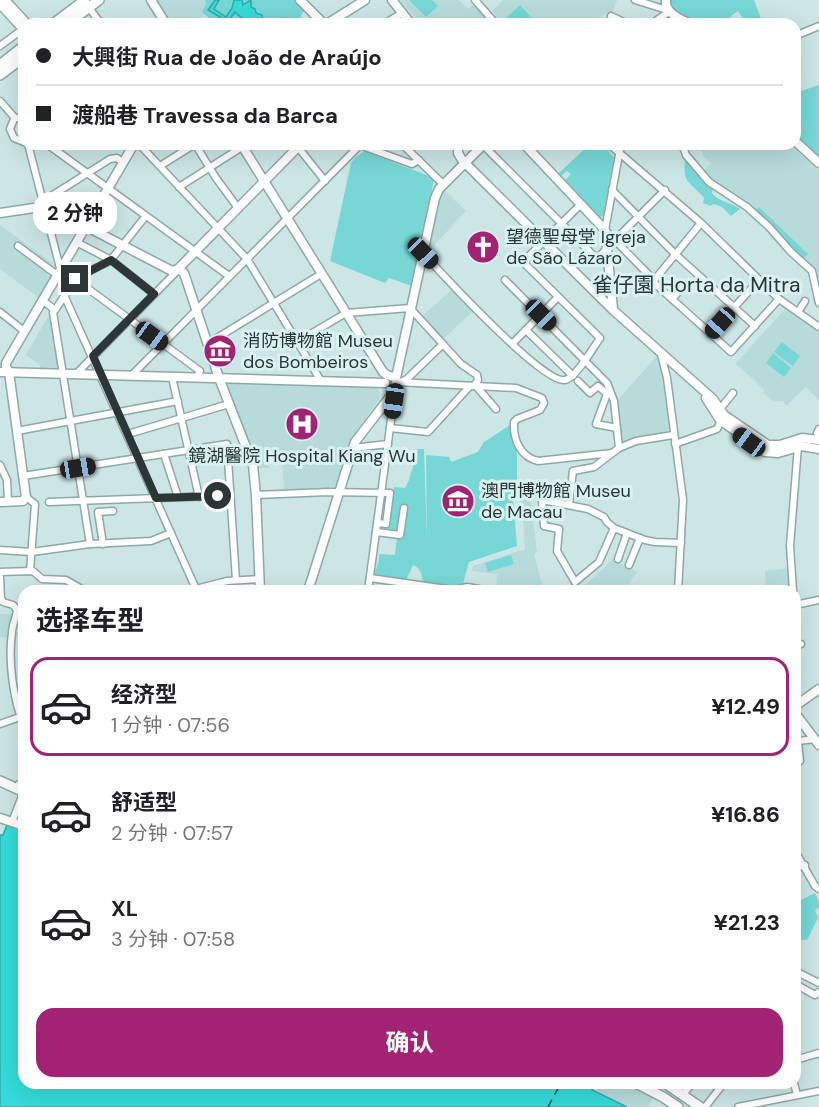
<!DOCTYPE html>
<html lang="zh">
<meta charset="utf-8">
<style>
:root{--surface:#fff;--page:#f6f6f6;--text:#202124;--muted:#757577;--line:#e0e0e0;--accent:#a22274}
body{margin:0;font-family:"DM Sans","Noto Sans SC",sans-serif;background:var(--page);color:var(--text);height:100vh;display:flex;flex-direction:column;font-size:22px;white-space:nowrap}
*{box-sizing:border-box;margin:0}
p{font-size:20px;color:var(--muted)}
.icon{flex:none;width:33px;height:33px;fill:none;stroke:currentColor;stroke-width:2;stroke-linecap:round;stroke-linejoin:round}
.map{position:relative;flex:1;overflow:hidden}
.sheet{position:absolute;left:18px;top:585px;width:783px;height:504px;display:flex;flex-direction:column;background:var(--surface);border-radius:18px;box-shadow:0 6px 24px #0002}
.sheet>*{flex:none}
.guide{position:absolute;left:18px;top:18px;width:783px;height:132px;border-radius:18px;box-shadow:0 6px 24px #0002;display:grid;align-content:center;height:132px;padding:0 18px;background:var(--surface)}
.end{position:absolute;width:27px;height:27px;margin:-14px;border:8px solid #2b3635;background:#fff;box-shadow:0 0 0 3px #fff}
.from{border-radius:50%}
.bubble{position:absolute;height:42px;border-radius:18px;background:var(--surface);box-shadow:0 6px 24px #0002;font-size:20px;font-weight:700;line-height:42px;text-align:center}
.car{position:absolute;width:18px;height:36px;margin:-18px -9px;border-radius:8px;box-shadow:0 0 4px 2px #0007;background:linear-gradient(#222 24%,#8ab4d8 0 40%,#222 0 76%,#8ab4d8 0 86%,#222 0)}
.guide b{display:flex;align-items:center;gap:21px;height:57px;font-size:22px}
.guide b+b{border-top:2px solid var(--line)}
.guide i{width:15px;height:15px;background:var(--text)}
ul{padding:0;list-style:none}
li{display:flex;align-items:center;gap:18px;height:99px;margin:0 12px 9px;padding:0 6px;border:3px solid transparent;border-radius:18px}
li div{flex:1}
li b{display:block;font-size:22px}
li em{font-style:normal;font-weight:700}
li.current{border-color:var(--accent)}
li>.icon{width:54px;height:54px;stroke-width:1.5}
h2{padding:0 18px;font-size:27px;line-height:72px}
.cta{display:flex;gap:12px;margin-top:auto;padding:12px 18px}
.cta a{flex:1;height:69px;border-radius:18px;background:var(--accent);color:#fff;font-size:24px;font-weight:700;line-height:69px;text-align:center}
.map>svg:first-child{display:block}
.built{fill:#b7dbdb}
.green{fill:#77d7d7}
.water{fill:#36dbdb;stroke:#33aaa9;stroke-width:1.5}
.lines{fill:none;stroke-linecap:round;stroke-linejoin:round}
.ferry{stroke:#105454;stroke-width:1.5;stroke-dasharray:8 6;stroke-linecap:butt}
.street-casing{stroke:#8fa8a7;stroke-width:9}
.secondary-casing{stroke:#8fa8a7;stroke-width:11}
.primary-casing{stroke:#8fa8a7;stroke-width:12}
.street{stroke:#fff;stroke-width:6}
.secondary{stroke:#fff;stroke-width:8}
.primary{stroke:#fff;stroke-width:9}
.route{stroke:#2b3635;stroke-width:8}
.labels{text-anchor:middle;stroke-width:6;stroke-linejoin:round;paint-order:stroke}
.poi-label{font-size:18px;fill:#2b3635;stroke:#d8f3f2;text-anchor:start}
.quarter-label{font-size:21px;fill:#2b3635;stroke:#d8f3f2}
</style>
<div class="map">
<svg width="819" height="1107" viewBox="0 0 819 1107">
<rect width="100%" height="100%" fill="#cbe6e5"/>
<g class="built">
<polygon points="152,0 205,0 206,4 202,11 205,14 192,24 166,24"/>
<polygon points="400,0 459,0 468,9 474,4 490,22 488,24 422,24"/>
<polygon points="503,0 617,0 612,14 606,13 592,24 503,24 492,11"/>
<polygon points="699,144 789,144 819,171 819,305 814,295 814,277 771,228 701,174 711,163 704,157"/>
<polygon points="445,191 466,211 427,253 435,202"/>
<polygon points="0,225 60,268 42,300 0,269"/>
<polygon points="454,288 474,310 442,340 421,317"/>
<polygon points="787,307 819,332 819,400 806,387 786,406 783,401 774,401 763,393 765,391 753,379 735,364"/>
<polygon points="51,311 60,370 40,369 40,365 26,355"/>
<polygon points="657,356 662,363 671,433 620,443 615,403"/>
<polygon points="224,379 376,386 380,393 379,400 348,443 335,488 284,491 282,459 268,460 269,468 255,468"/>
<polygon points="524,480 530,494 537,552 534,554 542,584 527,591 496,591 497,574 471,571 473,566 525,549 523,518 520,515 521,482"/>
<polygon points="613,559 637,572 626,588 619,585 613,591 583,591 581,589"/>
<polygon points="790,568 792,591 777,591 776,586 766,588 765,571"/>
<polygon points="0,614 14,614 8,638 0,637"/>
<polygon points="595,1083 631,1083 655,1095 648,1105 649,1107 627,1107 592,1090"/>
</g>
<g class="green">
<polygon points="205,0 296,0 305,8 297,24 216,24 202,12 206,4"/>
<polygon points="409,0 432,0 438,6 426,17"/>
<polygon points="667,0 754,0 763,24 747,24 738,11 732,15 727,21 689,19 668,10"/>
<polygon points="520,5 537,24 509,24 505,19"/>
<polygon points="819,85 819,158 795,136 795,93"/>
<polygon points="590,144 603,144 614,158 604,215 601,217 597,216 564,181 571,174 567,171 560,177 558,174"/>
<polygon points="364,151 429,176 434,180 412,286 389,278 385,283 330,261 351,163 355,158"/>
<path d="M685 157 713 188 712 193C718 202 732 202 740 209L731 216 722 207 714 204 710 206 703 203 704 198C687 178 683 185 685 157Z"/>
<polygon points="759,207 808,254 804,258 795,253 772,224 756,211"/>
<polygon points="782,342 800,356 793,366 774,352"/>
<polygon points="773,353 791,368 784,377 766,363"/>
<path d="M510 425 517 451V479L512 488 517 546 469 562 463 584 459 587 423 583C422 575 421 568 413 565L406 580 403 581 374 576 379 560V554L395 555 397 536 383 533 389 519 394 487 405 488 409 480 418 449H424L427 543 426 455 449 457 451 462 478 452 484 442Z"/>
<polygon points="511,555 514,564 488,572 485,563"/>
<polygon points="815,893 819,901 819,908 815,910 818,918 807,940 795,940 795,903"/>
</g>
<g class="water">
<path d="M215 0H219L214 9 226 17 232 8 234 0H242L243 5 251 0V7L255 9 256 13 262 15 263 22 262 24C251 24 242 20 235 12L228 22 208 10Z"/>
<polygon points="7,825 21,829 21,838 24,840 24,1083 595,1083 592,1090 627,1107 0,1107 0,835 3,835"/>
</g>
<g class="lines">
<polyline class="ferry" points="548,1107 561,1083"/>
<g class="street-casing">
<g id="street">
<polyline points="475,0 496,24"/>
<polyline points="635,0 667,10"/>
<polyline points="87,5 101,24"/>
<polyline points="611,16 628,24"/>
<polyline points="384,24 402,13"/>
<polyline points="651,24 669,12"/>
<polyline points="795,36 819,26"/>
<polyline points="0,46 23,29"/>
<polyline points="0,101 15,118"/>
<polyline points="24,116 14,119 10,129 14,138 24,142"/>
<polyline points="28,144 60,268 200,371 197,377"/>
<polyline points="47,144 229,276"/>
<polyline points="139,144 247,259 321,381"/>
<polyline points="362,144 365,147 412,164 419,160"/>
<polyline points="402,144 444,185"/>
<polyline points="609,144 701,223 779,299 819,327"/>
<polyline points="621,144 605,230 650,276 653,282 731,352 779,299"/>
<polyline points="682,144 686,155 709,182 747,207 769,227 791,252 812,271 819,303"/>
<polyline points="483,145 597,259 607,248"/>
<polyline points="297,146 325,181"/>
<polyline points="160,166 195,144 216,178 238,208"/>
<polyline points="179,187 242,147"/>
<polyline points="612,190 675,254 755,326"/>
<polyline points="44,205 48,198 110,159 117,158 122,162"/>
<polyline points="615,240 665,190"/>
<polyline points="76,242 111,260 154,294"/>
<polyline points="18,246 57,275"/>
<path d="M423 253C441 273 544 385 565 380 576 378 593 348 600 338L523 262 581 204"/>
<polyline points="505,280 607,383 614,401 619,448"/>
<polyline points="647,289 701,223"/>
<polyline points="64,295 196,589"/>
<polyline points="672,299 683,287"/>
<polyline points="42,300 55,310 77,277 110,261 145,217"/>
<polyline points="55,310 53,312 90,544"/>
<polyline points="0,312 24,331"/>
<polyline points="798,312 805,301"/>
<polyline points="526,330 573,376"/>
<polyline points="710,334 759,280"/>
<polyline points="297,342 346,313 410,308 461,364 477,375 478,380 474,386"/>
<polyline points="207,344 321,274"/>
<polyline points="512,344 558,297"/>
<polyline points="661,354 667,378 683,500 678,591"/>
<polyline points="76,374 178,270"/>
<polyline points="131,376 361,144"/>
<polyline points="172,377 199,497"/>
<polyline points="578,381 590,393 598,386 607,394 596,424 617,428"/>
<path d="M397 382 516 388 542 398 544 403 540 410 517 419 514 422C513 439 520 457 538 461L612 453"/>
<polyline points="401,382 407,379 443,344"/>
<polyline points="476,386 496,409"/>
<polyline points="720,409 733,393"/>
<polyline points="390,428 428,432 470,386"/>
<polyline points="819,429 817,433 819,436"/>
<polyline points="17,431 178,401"/>
<polyline points="128,434 229,404"/>
<polyline points="675,444 717,429 721,421"/>
<polyline points="353,448 388,444"/>
<polyline points="164,454 178,497"/>
<polyline points="0,465 7,480 8,501"/>
<polyline points="23,476 227,444 236,580"/>
<polyline points="256,495 328,492 390,493 386,524 377,523"/>
<polyline points="26,497 35,504 30,571"/>
<polyline points="49,502 214,496 225,498"/>
<polyline points="569,504 573,471 594,467 619,448 636,441 673,435"/>
<polyline points="614,528 599,562 575,582 557,551 559,529 544,526 542,500 588,509 604,517 607,522 614,528 645,540 655,542 681,543"/>
<polyline points="376,532 400,535 404,508"/>
<polyline points="103,544 98,512 113,511"/>
<polyline points="0,550 32,552 90,544 151,541 171,533"/>
<polyline points="618,559 627,533"/>
<polyline points="629,565 640,538"/>
<polyline points="0,572 33,571 42,579 66,580 85,591"/>
<polyline points="0,577 1,600"/>
<polyline points="370,578 454,590 467,587 490,591"/>
<polyline points="188,591 227,581 260,579"/>
<polyline points="368,591 395,390"/>
<polyline points="793,591 790,546 798,446"/>
<path d="M1 599 3 602 13 605 17 610C16 618 12 625 12 633 8 659 13 701 24 725"/>
<polyline points="795,605 819,600"/>
<polyline points="795,646 801,644"/>
<polyline points="0,724 20,717"/>
<polyline points="795,765 800,761 798,741 815,739"/>
<polyline points="12,822 24,791 19,784"/>
<polyline points="795,851 815,886 819,889"/>
<polyline points="795,868 805,865"/>
<polyline points="795,971 819,983"/>
<polyline points="795,984 815,995 819,992"/>
<polyline points="795,1060 819,1053"/>
<polyline points="794,1083 797,1095"/>
<polyline points="682,1095 693,1083"/>
<polyline points="705,1107 724,1083"/>
<polyline points="738,1107 819,1091"/>
</g>
</g>
<g class="secondary-casing">
<g id="secondary">
<polyline points="5,0 27,24"/>
<polyline points="151,0 166,24"/>
<polyline points="300,0 324,24"/>
<polyline points="392,0 411,24"/>
<path d="M666 0C664 13 681 20 692 24"/>
<polyline points="0,4 24,30"/>
<polyline points="327,24 365,0"/>
<polyline points="795,141 819,163"/>
<polyline points="241,144 383,372 387,375 394,377 397,381 392,394 355,442 308,591"/>
<polyline points="458,144 458,153 462,160 613,310 713,399 724,415 768,445 780,445 802,438 819,440"/>
<polyline points="524,144 605,230 613,309"/>
<polyline points="0,213 47,206 172,271 178,269 184,273 219,378 253,465 256,495 260,591"/>
<polyline points="178,269 301,144"/>
<polyline points="0,372 385,383"/>
<polyline points="396,378 435,198 439,189 484,144"/>
<polyline points="706,398 720,420 765,452 778,453 802,446 819,449"/>
<polyline points="0,502 23,501 26,497 9,372 6,367 6,363 134,144"/>
<polyline points="795,706 819,689"/>
<polyline points="795,713 819,745"/>
<polyline points="0,818 24,826"/>
</g>
</g>
<g class="primary-casing">
<g id="primary">
<polyline points="53,24 85,0"/>
<polyline points="67,24 99,0"/>
<polyline points="0,65 24,46"/>
<polyline points="0,75 24,57"/>
<polyline points="0,781 24,792"/>
<polyline points="636,1083 663,1097 678,1107"/>
<polyline points="665,1083 700,1107"/>
</g>
</g>
<use href="#street" class="street"/>
<use href="#secondary" class="secondary"/>
<use href="#primary" class="primary"/>
</g>
<g class="lines">
<polyline class="route" points="75,279 111,260 154,294 93,356 156,498 218,496"/>
</g>
<defs>
<g id="church-disc" transform="scale(1.725)"><circle r="9.5" fill="#a22274" stroke="#d8f3f2"/><path d="M-1.2-6h2.4v3.5h3.3v2.4h-3.3V6h-2.4V-.1h-3.3v-2.4h3.3Z" fill="#fff"/></g>
<g id="museum-disc" transform="scale(1.725)"><circle r="9.5" fill="#a22274" stroke="#d8f3f2"/><path d="M0-6L6-3V-2H-6V-3ZM-5-1h2V3h-2ZM-1-1h2V3h-2ZM3-1h2V3H3ZM-6 4H6V6H-6Z" fill="#fff"/></g>
<g id="hospital-disc" transform="scale(1.725)"><circle r="9.5" fill="#a22274" stroke="#d8f3f2"/><path d="M-5-5h3v3.5h4V-5h3V5h-3V1.5h-4V5h-3Z" fill="#fff"/></g>
</defs>
<g fill-rule="evenodd">
<use href="#church-disc" x="483" y="247"/>
<use href="#museum-disc" x="220" y="351"/>
<use href="#hospital-disc" x="302" y="424"/>
<use href="#museum-disc" x="458" y="501"/>
</g>
<g class="labels">
<g class="poi-label">
<text x="506" y="243">望德聖母堂 Igreja<tspan x="506" dy="21">de São Lázaro</tspan></text>
<text x="243" y="347">消防博物館 Museu<tspan x="243" dy="21">dos Bombeiros</tspan></text>
<text x="302" y="462" text-anchor="middle">鏡湖醫院 Hospital Kiang Wu</text>
<text x="481" y="497">澳門博物館 Museu<tspan x="481" dy="21">de Macau</tspan></text>
</g>
<g class="quarter-label">
<text x="696" y="292">雀仔園 Horta da Mitra</text>
</g>
</g>
</svg>
<i class="end from" style="left:218px;top:496px"></i>
<i class="end" style="left:75px;top:279px"></i>
<div class="bubble" style="left:33px;top:192px;width:84px">2 分钟</div>
<i class="car" style="left:423px;top:253px;rotate:136deg"></i>
<i class="car" style="left:541px;top:315px;rotate:135deg"></i>
<i class="car" style="left:720px;top:323px;rotate:222deg"></i>
<i class="car" style="left:152px;top:336px;rotate:126deg"></i>
<i class="car" style="left:394px;top:401px;rotate:188deg"></i>
<i class="car" style="left:749px;top:442px;rotate:306deg"></i>
<i class="car" style="left:78px;top:468px;rotate:81deg"></i>
<div class="guide">
<b><i class="from"></i>大興街 Rua de João de Araújo</b>
<b><i></i>渡船巷 Travessa da Barca</b>
</div>
<section class="sheet">
<h2>选择车型</h2>
<ul>
<li class="current"><svg class="icon" aria-label="car" viewBox="0 0 24 24"><path d="M5 17H2v-5l4-1 3-4h7l3 4 3 1v5h-3M9 17h6M6 11h13"/><circle cx="7" cy="17" r="2"/><circle cx="17" cy="17" r="2"/></svg><div><b>经济型</b><p>1 分钟 · 07:56</p></div><em>¥12.49</em></li>
<li><svg class="icon" aria-label="car" viewBox="0 0 24 24"><path d="M5 17H2v-5l4-1 3-4h7l3 4 3 1v5h-3M9 17h6M6 11h13"/><circle cx="7" cy="17" r="2"/><circle cx="17" cy="17" r="2"/></svg><div><b>舒适型</b><p>2 分钟 · 07:57</p></div><em>¥16.86</em></li>
<li><svg class="icon" aria-label="car" viewBox="0 0 24 24"><path d="M5 17H2v-5l4-1 3-4h7l3 4 3 1v5h-3M9 17h6M6 11h13"/><circle cx="7" cy="17" r="2"/><circle cx="17" cy="17" r="2"/></svg><div><b>XL</b><p>3 分钟 · 07:58</p></div><em>¥21.23</em></li>
</ul>
<div class="cta"><a>确认</a></div>
</section>
</div>
